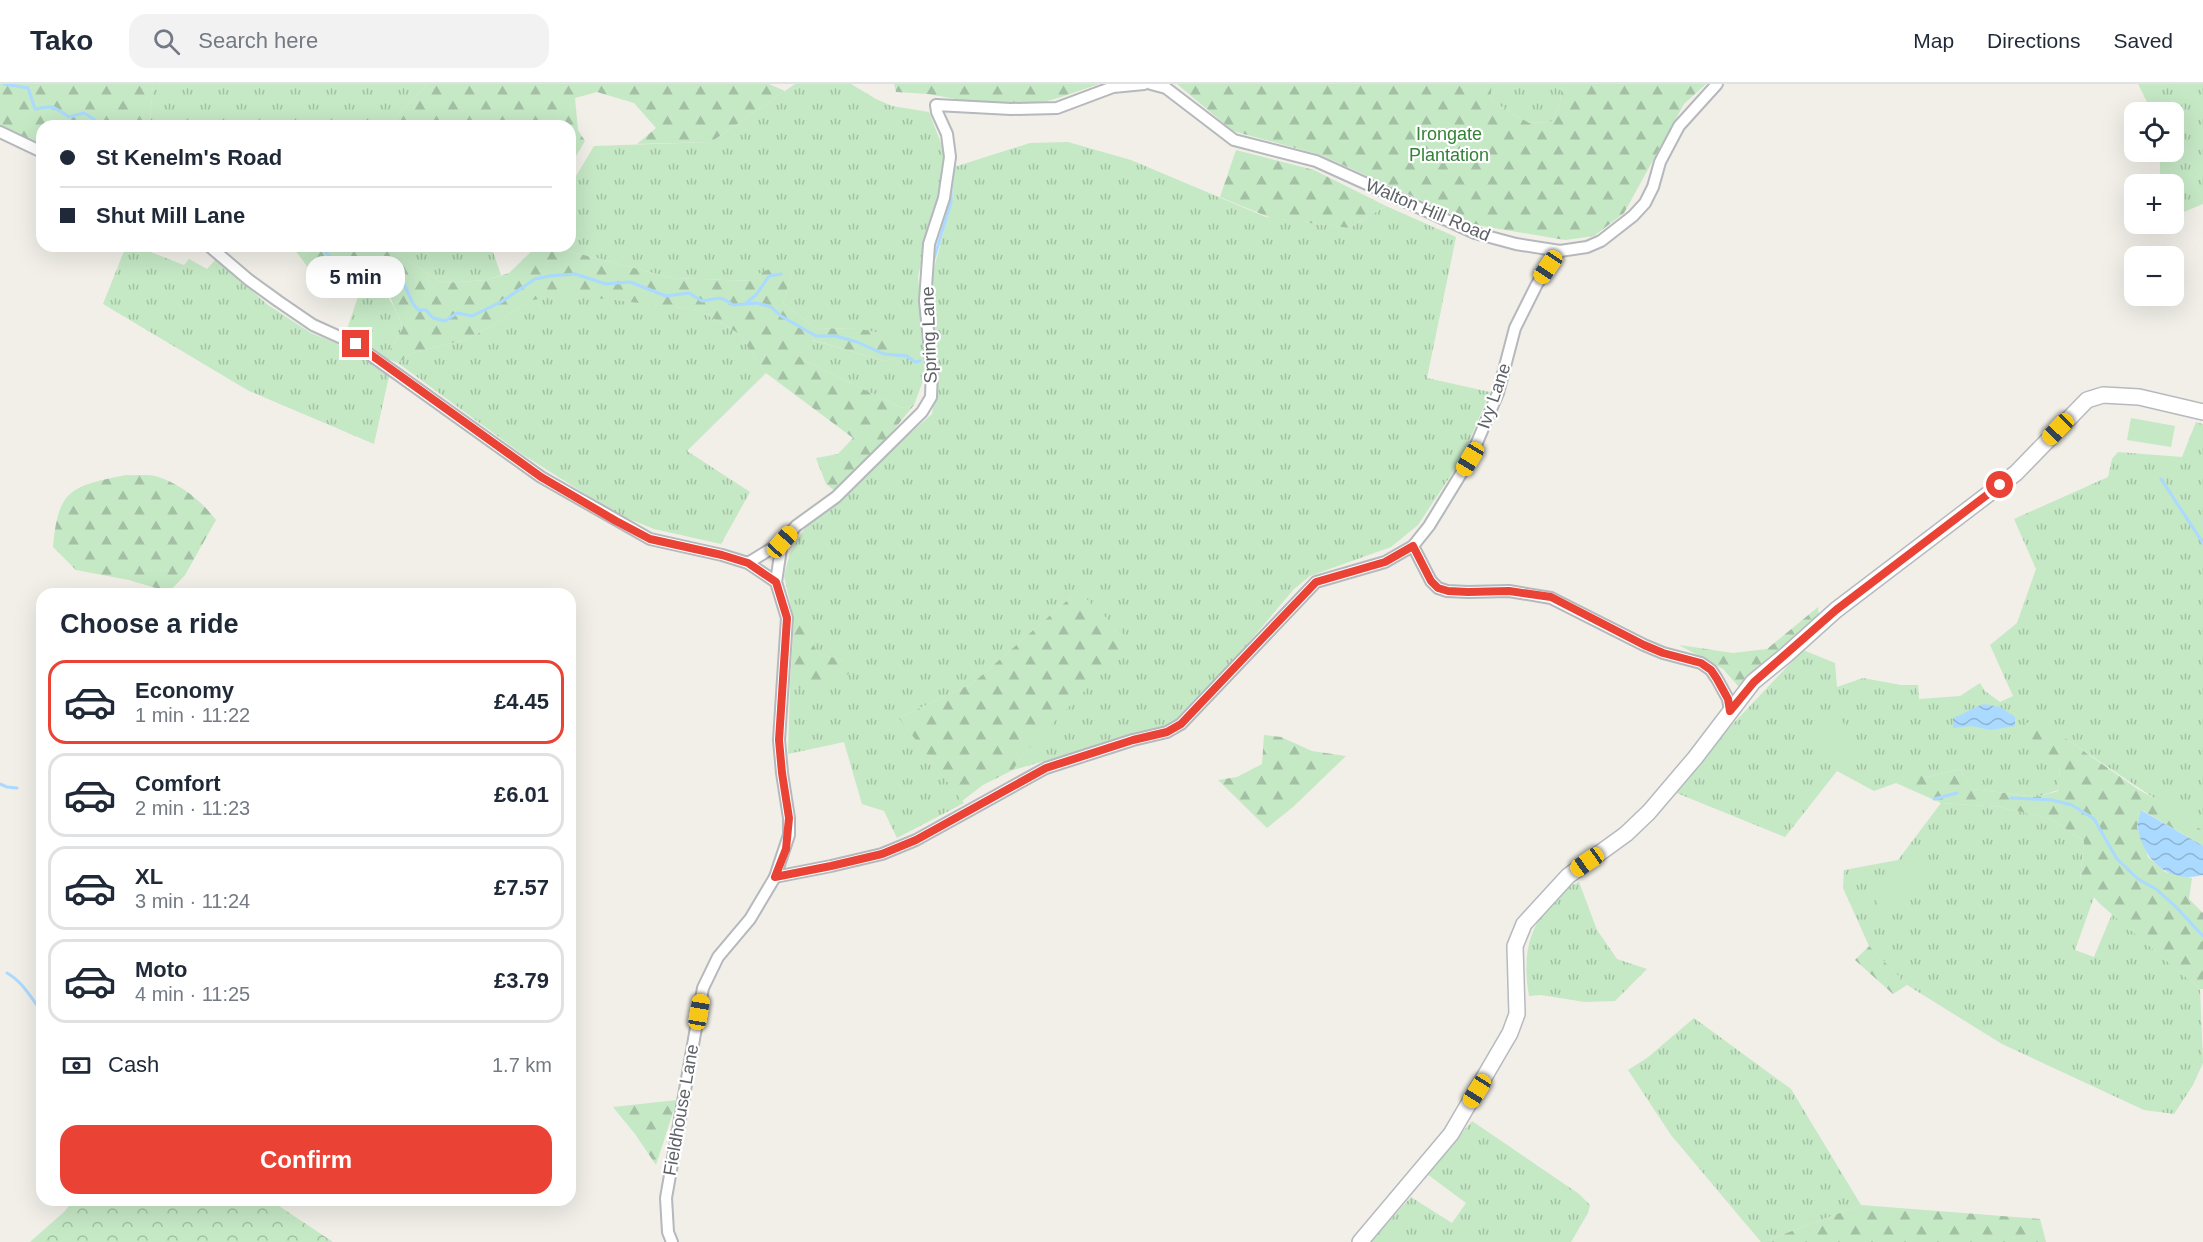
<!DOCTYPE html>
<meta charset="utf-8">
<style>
:root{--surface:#fff;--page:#f2f2f3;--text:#1f2937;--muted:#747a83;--line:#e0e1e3;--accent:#ea4335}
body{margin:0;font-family:Helvetica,sans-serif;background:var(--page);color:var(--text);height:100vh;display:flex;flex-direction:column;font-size:22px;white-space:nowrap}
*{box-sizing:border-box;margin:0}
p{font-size:20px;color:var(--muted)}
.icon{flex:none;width:33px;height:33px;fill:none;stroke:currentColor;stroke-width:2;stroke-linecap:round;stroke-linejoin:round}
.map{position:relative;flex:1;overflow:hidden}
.side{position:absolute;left:36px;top:504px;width:540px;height:618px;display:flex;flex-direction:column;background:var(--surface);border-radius:18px;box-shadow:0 6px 24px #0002}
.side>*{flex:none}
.top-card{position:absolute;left:36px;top:36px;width:540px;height:132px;border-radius:18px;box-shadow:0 6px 24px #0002;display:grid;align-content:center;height:132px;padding:0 24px;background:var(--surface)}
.buttons{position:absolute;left:2124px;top:18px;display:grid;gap:12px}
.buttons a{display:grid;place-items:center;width:60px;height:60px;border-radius:12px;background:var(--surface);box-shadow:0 6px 24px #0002;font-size:30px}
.end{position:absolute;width:27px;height:27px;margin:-14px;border:8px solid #ea4335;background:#fff;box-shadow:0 0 0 3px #fff}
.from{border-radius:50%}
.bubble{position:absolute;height:42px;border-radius:18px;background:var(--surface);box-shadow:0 6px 24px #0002;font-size:20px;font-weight:700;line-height:42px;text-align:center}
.car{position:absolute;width:18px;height:36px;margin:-18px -9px;border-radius:8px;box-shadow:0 0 4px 2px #0007;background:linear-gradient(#f5c518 24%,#345 0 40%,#f5c518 0 76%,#345 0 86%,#f5c518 0)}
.top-card b{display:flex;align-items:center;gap:21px;height:57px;font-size:22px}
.top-card b+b{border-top:2px solid var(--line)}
.top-card i{width:15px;height:15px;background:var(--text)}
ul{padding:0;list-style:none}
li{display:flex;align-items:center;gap:18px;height:84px;margin:0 12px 9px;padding:0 12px;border:3px solid var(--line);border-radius:18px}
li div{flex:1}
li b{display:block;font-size:22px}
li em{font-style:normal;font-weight:700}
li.selected{border-color:var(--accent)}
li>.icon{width:54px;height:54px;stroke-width:1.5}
h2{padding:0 24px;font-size:27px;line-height:72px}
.pay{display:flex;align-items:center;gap:15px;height:66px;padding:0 24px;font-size:22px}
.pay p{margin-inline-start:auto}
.primary-button{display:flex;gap:12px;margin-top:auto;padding:12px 24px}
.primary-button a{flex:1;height:69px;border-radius:18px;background:var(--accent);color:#fff;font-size:24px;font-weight:700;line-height:69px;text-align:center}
header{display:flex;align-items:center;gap:36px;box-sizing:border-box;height:84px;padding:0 30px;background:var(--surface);border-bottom:2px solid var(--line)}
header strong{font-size:28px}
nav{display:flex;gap:33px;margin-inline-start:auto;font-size:21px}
.search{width:420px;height:54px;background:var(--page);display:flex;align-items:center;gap:15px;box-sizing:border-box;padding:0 21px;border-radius:18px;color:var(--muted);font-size:22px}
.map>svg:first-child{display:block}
.grass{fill:url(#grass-tufts)}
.forest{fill:url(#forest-firs)}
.park{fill:url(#park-crowns)}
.garden{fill:#c5e8c5}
.water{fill:url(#water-waves)}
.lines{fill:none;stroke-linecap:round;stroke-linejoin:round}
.stream{stroke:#aadaff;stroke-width:3}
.street-casing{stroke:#b5b8bc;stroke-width:14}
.secondary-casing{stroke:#b6babf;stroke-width:18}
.street{stroke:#fff;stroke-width:10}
.secondary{stroke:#fff;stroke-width:15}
.route{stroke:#ea4335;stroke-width:8}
.labels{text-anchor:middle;stroke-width:4.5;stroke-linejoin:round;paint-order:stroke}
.park-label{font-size:18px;fill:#348238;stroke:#fff}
.street-label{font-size:18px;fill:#5f6368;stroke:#fff}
</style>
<header>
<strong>Tako</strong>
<div class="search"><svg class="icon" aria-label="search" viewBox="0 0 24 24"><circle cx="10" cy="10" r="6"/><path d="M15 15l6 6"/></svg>Search here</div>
<nav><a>Map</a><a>Directions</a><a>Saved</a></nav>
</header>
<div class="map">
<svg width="2203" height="1158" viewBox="0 0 2203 1158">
<defs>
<pattern id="grass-tufts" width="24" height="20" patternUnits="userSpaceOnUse" patternTransform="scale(1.5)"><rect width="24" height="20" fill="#c5e8c5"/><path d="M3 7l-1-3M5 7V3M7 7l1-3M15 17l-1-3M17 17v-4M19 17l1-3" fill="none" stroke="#a3c0a4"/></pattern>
<pattern id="forest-firs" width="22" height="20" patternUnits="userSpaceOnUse" patternTransform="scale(1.5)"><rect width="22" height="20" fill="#c5e8c5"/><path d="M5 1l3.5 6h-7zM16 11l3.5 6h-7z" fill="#a3c0a4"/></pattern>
<pattern id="park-crowns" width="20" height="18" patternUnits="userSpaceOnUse" patternTransform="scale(1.5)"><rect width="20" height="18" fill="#c5e8c5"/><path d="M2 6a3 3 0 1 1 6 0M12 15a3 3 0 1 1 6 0" fill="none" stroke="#a3c0a4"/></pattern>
<pattern id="water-waves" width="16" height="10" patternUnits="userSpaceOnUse" patternTransform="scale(1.5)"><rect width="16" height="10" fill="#aadaff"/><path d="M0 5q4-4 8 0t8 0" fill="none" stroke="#8eb4d2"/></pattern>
</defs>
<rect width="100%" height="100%" fill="#f1efe8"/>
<g class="grass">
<polygon points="153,0 428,0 388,42 155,42 150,37"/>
<polygon points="795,0 851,0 876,15 892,22 929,28 944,67 944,82 940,109 930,137 918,193 927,286 914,321 902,324 809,279 790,267 812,256 885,277 906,270 859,245 815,244 783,219 792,188 754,197 672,194 550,162 570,162 570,102 594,62 711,58"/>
<polygon points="1492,0 1562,0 1560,19 1551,38 1529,39 1490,16"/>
<polygon points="2138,0 2203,0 2203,120 2174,132 2174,100 2160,100 2160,68 2174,68 2174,28 2152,28"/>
<polygon points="1068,58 1131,76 1266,133 1349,144 1386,122 1456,153 1427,294 1490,308 1461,376 1418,441 1391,463 1310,492 1294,505 1232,578 1174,638 1163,643 1013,686 1023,670 1078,507 973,599 899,634 964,719 897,754 884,727 862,720 844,658 788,670 790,600 799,604 844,576 818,570 799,532 794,536 784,492 790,469 806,442 932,330 939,282 930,199 952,117 954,83 1030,59"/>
<polygon points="126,162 148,167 184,181 189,175 207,185 216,175 268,221 311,249 355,267 389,292 374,360 249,307 103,220"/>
<polygon points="386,162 491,162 501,191 487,196 442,199"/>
<path d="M363 198C388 202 394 223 403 244L385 274 346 248Z"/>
<polygon points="562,209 699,226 738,249 766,289 687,367 750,408 721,460 654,445 617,430 522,370 398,279 410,270 467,255 490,243 529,217"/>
<polygon points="2196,338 2203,340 2203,747 2038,636 2020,642 2060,682 2058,706 2037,713 1973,705 1960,685 1928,693 1912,690 1896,699 1874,707 1837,687 1785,753 1674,708 1710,664 1803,566 1835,579 1837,603 1863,594 1901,601 1918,601 1919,615 1960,612 1980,599 1985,607 2000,618 2013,612 1990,561 2017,539 2036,485 2014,435 2108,393 2112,375 2118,368 2182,373"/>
<polygon points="1941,719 2000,723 2051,735 2084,757 2080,796 2094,813 2075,866 2094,873 2112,830 2200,905 2203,979 2193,1001 2174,1030 2144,1026 2002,960 1907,901 1869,862 1843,804 1844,786 1898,776"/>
<path d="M1579 798 1597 846 1617 875 1647 885 1615 917 1585 918 1541 911 1529 912C1523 877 1526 848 1550 821 1560 810 1564 804 1579 798Z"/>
<polygon points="1694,934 1791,1005 1861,1121 1771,1155 1770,1158 1761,1158 1671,1051 1628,986 1647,974"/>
<polygon points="1472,1037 1579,1110 1590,1121 1588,1129 1571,1158 1370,1158 1411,1113 1452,1139 1466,1119 1427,1090"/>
</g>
<g class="forest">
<polygon points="0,0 153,0 150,37 155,42 42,42 42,63 0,41"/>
<polygon points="428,0 769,0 785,7 711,58 637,60 656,44 634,19 597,8 575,14 578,46 585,57 570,82 570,42 388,42"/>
<polygon points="894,0 1099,0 1055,15 1011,25 928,10 896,8"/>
<polygon points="1177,0 1492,0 1490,16 1529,39 1551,38 1560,19 1562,0 1706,0 1684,20 1624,129 1594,152 1565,156 1476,141 1321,71 1233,47"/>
<polygon points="1236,66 1314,86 1386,122 1349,144 1271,134 1220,113"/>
<polygon points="292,162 386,162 442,199 487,196 509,189 537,162 550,162 672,194 754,197 758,190 786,178 792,188 783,219 815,244 859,245 882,249 907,270 885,277 813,256 791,267 809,279 902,324 914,321 878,365 834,406 826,400 816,374 838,370 853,354 766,289 738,249 699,226 562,210 529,217 490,243 467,255 410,270 398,279 385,274 403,244 391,215 372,200 312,189"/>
<path d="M126 391C135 392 146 390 155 392 178 398 202 417 216 436L185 491 169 508 129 496 76 486 53 463C58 405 71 402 126 391Z"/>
<polygon points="1078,507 1132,558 1023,670 1013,686 983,701 962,717 899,634 973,599"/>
<polygon points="1818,523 1819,534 1739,603 1723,585 1679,561 1733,569 1767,565"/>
<polygon points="799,531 818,570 844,576 849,590 799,604 790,600 794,536"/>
<polygon points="2038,635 2139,706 2159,717 2203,747 2203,762 2142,726 2137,743 2148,773 2165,788 2192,794 2189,815 2203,829 2203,905 2200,905 2100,820 2080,797 2084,757 2051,735 2000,723 1941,719 1896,699 1912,689 1928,693 1960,685 1973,705 2037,713 2058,707 2060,682 2019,642"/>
<polygon points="1264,651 1281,653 1312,667 1346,672 1293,723 1267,744 1218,696 1237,693 1262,680"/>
<polygon points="1869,862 1907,901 1893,910 1855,876"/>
<polygon points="677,1016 656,1081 635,1050 613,1023"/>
<polygon points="1861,1121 2040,1135 2046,1158 1770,1158 1771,1155"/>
</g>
<polygon class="park" points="73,1116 270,1116 333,1158 30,1158 65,1127"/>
<g class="garden">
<polygon points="2131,334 2175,342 2171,363 2127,356"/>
<polygon points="1840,631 1859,676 1834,686 1815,641"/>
<polygon points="1917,777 1929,803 1880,826 1868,801"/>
</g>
<g class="water">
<path d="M1984 620 2000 623 2015 633V642L1991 646 1971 642 1953 644V634C1965 630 1973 623 1984 620Z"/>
<path d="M2141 726 2203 762V791C2169 800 2144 777 2138 745 2137 739 2140 732 2141 726Z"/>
</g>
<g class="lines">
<g class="stream">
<path d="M4 0 28 4 35 25C53 21 53 22 69 33L84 29 95 36 99 42"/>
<path d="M321 162C327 170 336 181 345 185 361 193 380 180 396 191 408 200 408 216 418 226H426L433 234 445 237 457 229 472 232 501 218 535 195 549 192 575 190 606 200 630 198 666 212 689 209 702 217C719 215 718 210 733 221L757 219 771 223 781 232 816 252H836L857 258 884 270 907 272 915 278 920 277"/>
<polyline points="933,178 951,118 951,100"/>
<polyline points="931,216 932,187"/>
<polyline points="746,219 756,211 769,192 781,190"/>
<polyline points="2161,395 2203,459"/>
<polyline points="0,700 7,703 17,704"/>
<polyline points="2011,714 2052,716 2072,721 2094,735 2117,775 2138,795 2156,805 2175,822 2203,852"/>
<polyline points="1934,715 1957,709"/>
<polyline points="41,717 42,718"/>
<path d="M7 889C23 898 31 914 42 928"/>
</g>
<g class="street-casing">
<g id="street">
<polyline points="1151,0 1166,4 1234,56 1316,77 1475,149 1516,160 1560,167 1587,163 1601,157 1633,132 1645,119 1653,103 1660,78 1679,42 1717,0"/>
<polyline points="0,48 42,68"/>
<polyline points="209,162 249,196 278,217 313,241 355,260 541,393 650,455 722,471 748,479 776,498 787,534 779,656 782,689 789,734 789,751 775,793 750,835 718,873 703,904 666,1114 668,1148 672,1158"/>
<polyline points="1413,462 1431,497 1438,504 1447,507 1468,508 1509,507 1551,514 1644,561 1663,569 1701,579 1711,586 1717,595 1728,615 1730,627"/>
<polyline points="748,479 782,458"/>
<polyline points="776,498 782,458 796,442 836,413 922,328 931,313 932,285 925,217 929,160 944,114 950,73 947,50 937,28 936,21 1011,25 1057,24 1113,3 1144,0"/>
<polyline points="775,793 831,782 882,770 916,756 1046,684 1133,656 1167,648 1181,640 1316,498 1385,478 1413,462 1429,442 1470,375 1498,309 1515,244 1537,200 1560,167"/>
</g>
</g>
<g class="secondary-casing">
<polyline id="secondary" points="1360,1158 1451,1050 1510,949 1517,930 1515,862 1524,840 1568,792 1626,750 1649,728 1695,674 1753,598 1786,571 1836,526 2016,389 2087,316 2103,311 2139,313 2203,328"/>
</g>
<use href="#street" class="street"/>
<use href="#secondary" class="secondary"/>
</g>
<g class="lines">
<polyline class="route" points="356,260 541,393 616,437 650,455 722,471 748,479 776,498 787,534 779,656 782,689 789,734 786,765 775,793 831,782 882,770 916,756 1046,684 1133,656 1167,648 1181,640 1316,498 1385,478 1413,462 1431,497 1438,504 1448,507 1468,508 1509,507 1551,513 1644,561 1663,569 1701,579 1711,586 1717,595 1728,615 1730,627 1754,598 1836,526 2000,401"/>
</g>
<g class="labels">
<g class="park-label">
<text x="1449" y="56">Irongate<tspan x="1449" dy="21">Plantation</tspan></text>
</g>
<g class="street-label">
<text transform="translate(1428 126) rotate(23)" y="6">Walton Hill Road</text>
<text transform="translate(929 251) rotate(-92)" y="6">Spring Lane</text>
<text transform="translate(1494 312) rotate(-71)" y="6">Ivy Lane</text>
<text transform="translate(681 1026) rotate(-80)" y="6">Fieldhouse Lane</text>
</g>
</g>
</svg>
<div class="buttons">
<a><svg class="icon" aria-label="locate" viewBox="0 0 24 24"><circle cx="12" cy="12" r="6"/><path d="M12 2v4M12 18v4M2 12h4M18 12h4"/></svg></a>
<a>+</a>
<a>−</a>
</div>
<i class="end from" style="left:2000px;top:401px"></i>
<i class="end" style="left:356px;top:260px"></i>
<div class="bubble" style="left:306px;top:172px;width:99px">5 min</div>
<i class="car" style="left:1548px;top:183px;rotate:214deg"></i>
<i class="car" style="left:2058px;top:345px;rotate:224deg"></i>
<i class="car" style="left:1470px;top:375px;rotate:211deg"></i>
<i class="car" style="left:782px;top:458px;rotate:42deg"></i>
<i class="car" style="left:1587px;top:778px;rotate:235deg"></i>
<i class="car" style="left:699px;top:928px;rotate:10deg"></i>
<i class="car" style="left:1477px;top:1007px;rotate:212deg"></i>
<div class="top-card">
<b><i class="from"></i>St Kenelm's Road</b>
<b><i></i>Shut Mill Lane</b>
</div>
<section class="side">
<h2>Choose a ride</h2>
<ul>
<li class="selected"><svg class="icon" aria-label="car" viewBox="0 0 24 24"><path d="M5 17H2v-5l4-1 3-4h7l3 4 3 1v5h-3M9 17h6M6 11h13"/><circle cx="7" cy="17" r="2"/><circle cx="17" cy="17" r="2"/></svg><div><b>Economy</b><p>1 min · 11:22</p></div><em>£4.45</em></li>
<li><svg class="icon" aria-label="car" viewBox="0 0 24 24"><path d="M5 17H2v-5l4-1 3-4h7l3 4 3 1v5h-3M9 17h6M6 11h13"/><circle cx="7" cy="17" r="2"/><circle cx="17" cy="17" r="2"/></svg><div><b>Comfort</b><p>2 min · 11:23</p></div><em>£6.01</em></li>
<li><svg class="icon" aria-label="car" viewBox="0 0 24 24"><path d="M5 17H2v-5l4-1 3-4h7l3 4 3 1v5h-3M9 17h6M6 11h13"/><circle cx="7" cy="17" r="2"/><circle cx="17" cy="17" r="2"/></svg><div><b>XL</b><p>3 min · 11:24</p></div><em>£7.57</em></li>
<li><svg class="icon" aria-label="car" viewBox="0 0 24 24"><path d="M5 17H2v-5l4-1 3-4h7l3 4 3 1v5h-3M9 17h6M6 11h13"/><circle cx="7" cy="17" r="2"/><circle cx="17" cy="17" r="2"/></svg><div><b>Moto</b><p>4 min · 11:25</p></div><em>£3.79</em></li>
</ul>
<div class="pay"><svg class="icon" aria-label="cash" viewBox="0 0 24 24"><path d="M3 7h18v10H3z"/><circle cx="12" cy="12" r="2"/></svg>Cash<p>1.7 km</p></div>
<div class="primary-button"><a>Confirm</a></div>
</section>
</div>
